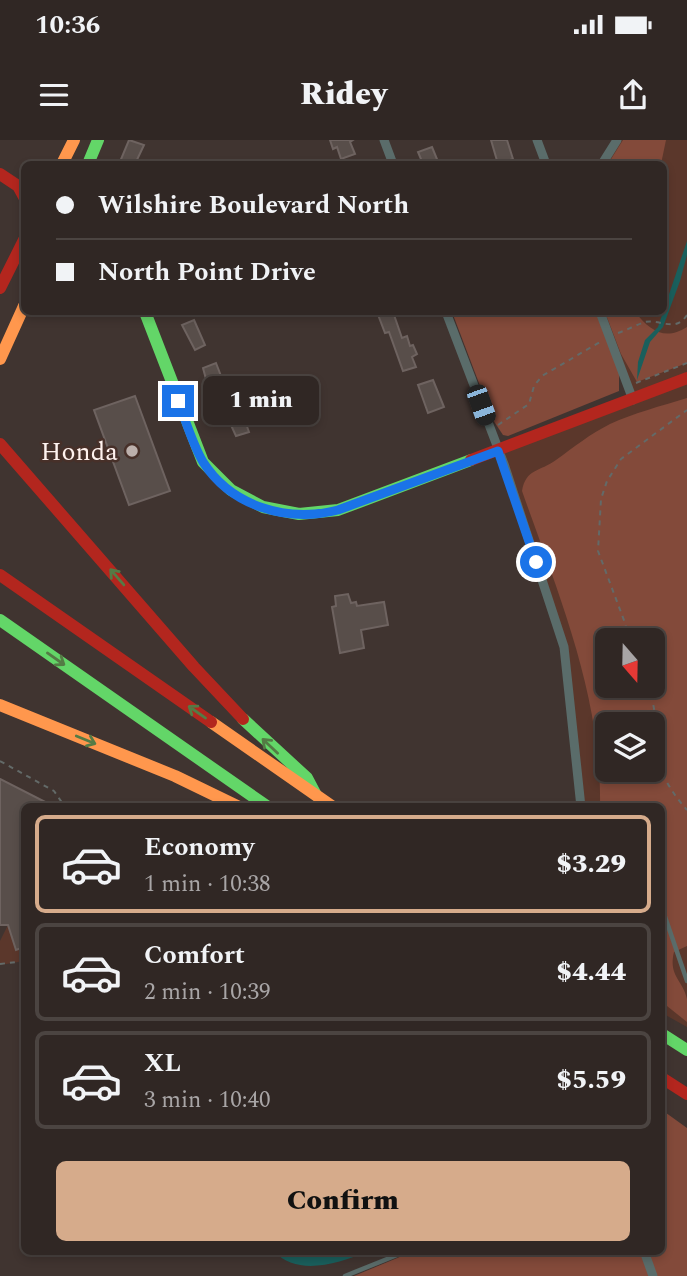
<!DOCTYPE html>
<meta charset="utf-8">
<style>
:root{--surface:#302724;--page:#3c3331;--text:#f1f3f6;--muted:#a8a5a6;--line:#4b4441;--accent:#d6ab8b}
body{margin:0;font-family:Spectral,serif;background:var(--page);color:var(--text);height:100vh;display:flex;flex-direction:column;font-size:26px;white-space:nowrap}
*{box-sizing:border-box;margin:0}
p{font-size:23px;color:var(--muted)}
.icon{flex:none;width:38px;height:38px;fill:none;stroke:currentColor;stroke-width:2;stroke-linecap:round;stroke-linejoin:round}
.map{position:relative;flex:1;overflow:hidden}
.panel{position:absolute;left:21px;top:663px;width:644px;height:452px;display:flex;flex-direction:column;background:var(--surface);border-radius:10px;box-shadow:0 4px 10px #0003,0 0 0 2px var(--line)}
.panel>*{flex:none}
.banner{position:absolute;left:21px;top:21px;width:646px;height:154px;border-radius:10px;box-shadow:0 4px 10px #0003,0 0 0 2px var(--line);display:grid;align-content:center;height:154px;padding:0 35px;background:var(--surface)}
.needle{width:46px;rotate:160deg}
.controls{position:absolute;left:595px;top:488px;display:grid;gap:14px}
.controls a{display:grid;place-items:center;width:70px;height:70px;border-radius:10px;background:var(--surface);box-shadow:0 4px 10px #0003,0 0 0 2px var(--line);font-size:35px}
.end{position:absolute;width:32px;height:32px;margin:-16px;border:9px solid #1a73e8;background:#fff;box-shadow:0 0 0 4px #fff}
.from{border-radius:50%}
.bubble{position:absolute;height:49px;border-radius:10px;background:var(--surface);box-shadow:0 4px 10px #0003,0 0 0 2px var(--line);font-size:23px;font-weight:800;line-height:49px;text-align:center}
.car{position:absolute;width:21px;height:42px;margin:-21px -10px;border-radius:9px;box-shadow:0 0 5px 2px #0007;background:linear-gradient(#222 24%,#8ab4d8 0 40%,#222 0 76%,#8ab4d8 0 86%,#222 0)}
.banner b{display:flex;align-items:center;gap:24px;height:66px;font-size:26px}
.banner b+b{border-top:2px solid var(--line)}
.banner i{width:18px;height:18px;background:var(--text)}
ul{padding:12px 0 0;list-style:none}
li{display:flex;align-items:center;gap:21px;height:98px;margin:0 14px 10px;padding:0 21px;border:4px solid var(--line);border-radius:10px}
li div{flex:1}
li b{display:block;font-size:26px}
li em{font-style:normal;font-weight:800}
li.active{border-color:var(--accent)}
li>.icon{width:63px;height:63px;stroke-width:1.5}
.primary-button{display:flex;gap:14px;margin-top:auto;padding:14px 35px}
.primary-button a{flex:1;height:80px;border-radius:10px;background:var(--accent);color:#111;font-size:28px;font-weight:800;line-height:80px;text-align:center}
.status{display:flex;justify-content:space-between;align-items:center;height:49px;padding:0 35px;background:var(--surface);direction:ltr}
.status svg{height:19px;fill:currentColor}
header{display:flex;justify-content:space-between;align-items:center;height:91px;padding:0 35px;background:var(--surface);font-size:32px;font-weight:800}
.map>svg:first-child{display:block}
.green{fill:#5b372b;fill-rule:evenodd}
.forest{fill:#834a3a;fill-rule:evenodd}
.water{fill:#1a5f5c}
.building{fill:#584e4a;stroke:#6e6360;stroke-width:2}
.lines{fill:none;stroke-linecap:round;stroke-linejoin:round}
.path{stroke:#636a68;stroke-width:2;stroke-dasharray:5 5;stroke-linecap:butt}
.lane{stroke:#5a6c6a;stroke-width:4.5}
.street{stroke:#5a6c6a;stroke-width:9}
.fast{stroke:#63d668;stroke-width:12}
.slow{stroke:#ff974d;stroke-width:12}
.jam{stroke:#b3261e;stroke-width:12}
.oneway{stroke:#547b45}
.route{stroke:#1a73e8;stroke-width:9}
.poi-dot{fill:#bcb0ac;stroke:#473029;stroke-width:2.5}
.labels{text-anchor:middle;stroke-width:5;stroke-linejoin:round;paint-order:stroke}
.poi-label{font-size:26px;fill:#fff2ee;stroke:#473029;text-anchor:end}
</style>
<div class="status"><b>10:36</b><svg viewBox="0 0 49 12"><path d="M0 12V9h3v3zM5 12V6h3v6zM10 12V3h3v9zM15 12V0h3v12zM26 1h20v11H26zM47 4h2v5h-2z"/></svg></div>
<header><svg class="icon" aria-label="menu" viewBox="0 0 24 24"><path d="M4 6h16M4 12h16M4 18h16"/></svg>Ridey<svg class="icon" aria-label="share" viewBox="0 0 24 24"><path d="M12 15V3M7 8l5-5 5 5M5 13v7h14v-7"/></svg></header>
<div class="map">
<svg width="687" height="1136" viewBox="0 0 687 1136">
<rect width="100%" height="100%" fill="#403430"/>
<g class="green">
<path d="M617 0H687V887L662 873V667H585L564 507 498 311 633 260 600 172H663V24H602ZM607 500H653V546H607ZM607 584H653V630H607Z"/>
<polygon points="8,785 16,810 24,807 24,821 0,825 0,801"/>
</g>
<g class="forest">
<polygon points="623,0 666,0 661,24 608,24"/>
<polygon points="452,172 597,172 619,230 619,251 508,296 503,295 493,280"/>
<path d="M605 172H635C650 191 665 201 687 187V223L637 242 621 214Z"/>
<path d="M687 258V806L674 812C668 836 683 840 687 859 687 866 687 875 687 882L662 862V667H600C602 556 558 453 522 351 526 328 540 332 556 320 574 307 590 294 610 284 634 273 661 266 687 258ZM607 500H653V546H607ZM607 584H653V630H607Z"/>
<polygon points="662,970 687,988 687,1136 354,1136 414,1111 662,1111"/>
</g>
<g class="water">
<polygon points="687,101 687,115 680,141 663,187 650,202 637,240 638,222 645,200 658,187"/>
<path d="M274 1111H368C336 1125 296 1136 274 1111Z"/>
</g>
<g class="building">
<polygon points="129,0 144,5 135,24 119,24"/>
<polygon points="330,0 353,0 350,2 355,14 341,19 337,7 333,9"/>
<polygon points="491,0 507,0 513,19 498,24"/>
<polygon points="432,7 439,24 423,24 418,12"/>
<polygon points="377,172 393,172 402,198 407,196 410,206 413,205 417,214 412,217 416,227 403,231 389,192 385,193"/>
<polygon points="194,180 205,205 195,210 182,185"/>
<polygon points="216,223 226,249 213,254 209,250 203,228"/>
<polygon points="433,240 444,267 428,273 418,245"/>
<polygon points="135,256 170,351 129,365 94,270"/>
<polygon points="239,264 249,292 236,296 224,270"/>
<polygon points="348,454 351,463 356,462 357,466 384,462 388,485 361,490 364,508 340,513 332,467 336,466 335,456"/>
<polygon points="0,639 55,667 24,667 24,807 16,810 8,785 0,785"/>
</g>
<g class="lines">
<g class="path">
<path d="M618 193C627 190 636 185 645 182 661 179 675 193 687 175"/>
<polyline points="636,243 687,223"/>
<polyline points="498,285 529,264 534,246 542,236 600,202"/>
<polyline points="629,500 625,483 598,411 601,359 607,341 621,319 687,270"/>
<path d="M647 546C658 569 655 592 658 617 661 637 674 655 687 670"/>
<polyline points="0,621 54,651 65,667"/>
<polyline points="0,824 24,821"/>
</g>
<g class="lane">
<polyline points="662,768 687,841"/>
<polyline points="345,1136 407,1111"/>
</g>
<g class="street">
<polyline points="384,0 393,24"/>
<polyline points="537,0 546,24"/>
<polyline points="602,24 617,0"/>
<polyline points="446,172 504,324 564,507 581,667"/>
<polyline points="600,172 633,260"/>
<polyline points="644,1111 653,1136"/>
</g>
<g class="fast">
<polyline points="88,24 98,0"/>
<polyline points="145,172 203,322 231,350 263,367 299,374 338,370 471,320"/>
<polyline points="0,480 268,667"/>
<polyline points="243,579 307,638 316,655"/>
<polyline points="662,894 687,910"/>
</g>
<g class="slow">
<polyline points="62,24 74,0"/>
<polyline points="0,219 24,166"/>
<polyline points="0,565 175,636 239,667"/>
<polyline points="211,582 333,667"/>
</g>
<g class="jam">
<polyline points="0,34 18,46 24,57"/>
<polyline points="0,148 24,100"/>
<polyline points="0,304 194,527 243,579"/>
<polyline points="471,320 687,238"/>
<polyline points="0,435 211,582"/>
<polyline points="662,938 687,954"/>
</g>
</g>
<defs><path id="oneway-shaft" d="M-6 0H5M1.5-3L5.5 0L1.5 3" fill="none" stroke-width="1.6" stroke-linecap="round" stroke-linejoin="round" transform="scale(1.75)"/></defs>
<g class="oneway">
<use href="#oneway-shaft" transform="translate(117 437) rotate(-131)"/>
<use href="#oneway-shaft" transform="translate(56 519) rotate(35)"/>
<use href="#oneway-shaft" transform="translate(197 572) rotate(-145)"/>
<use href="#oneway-shaft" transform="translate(86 600) rotate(22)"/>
<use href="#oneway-shaft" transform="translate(270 606) rotate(-137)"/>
</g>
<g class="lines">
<path class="route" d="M178 261C186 281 192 303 203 322 232 367 288 383 338 370L498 311 536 422"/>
</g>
<circle class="poi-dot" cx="132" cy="311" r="7"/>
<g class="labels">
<g class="poi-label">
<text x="118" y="320">Honda</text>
</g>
</g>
</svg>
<div class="controls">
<a><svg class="needle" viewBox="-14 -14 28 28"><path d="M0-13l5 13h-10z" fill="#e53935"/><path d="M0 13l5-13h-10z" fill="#a8a5a6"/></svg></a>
<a><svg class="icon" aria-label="layers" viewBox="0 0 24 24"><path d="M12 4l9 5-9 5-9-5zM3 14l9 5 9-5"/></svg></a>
</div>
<i class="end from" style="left:536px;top:422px"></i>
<i class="end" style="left:178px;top:261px"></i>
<div class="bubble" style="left:203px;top:236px;width:116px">1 min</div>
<i class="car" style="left:481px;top:265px;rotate:160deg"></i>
<div class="banner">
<b><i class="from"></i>Wilshire Boulevard North</b>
<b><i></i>North Point Drive</b>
</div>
<section class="panel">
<ul>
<li class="active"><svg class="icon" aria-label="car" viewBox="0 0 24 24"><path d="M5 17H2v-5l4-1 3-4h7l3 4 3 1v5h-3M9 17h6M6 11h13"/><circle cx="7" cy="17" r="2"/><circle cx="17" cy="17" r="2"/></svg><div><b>Economy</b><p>1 min · 10:38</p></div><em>$3.29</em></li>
<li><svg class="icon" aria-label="car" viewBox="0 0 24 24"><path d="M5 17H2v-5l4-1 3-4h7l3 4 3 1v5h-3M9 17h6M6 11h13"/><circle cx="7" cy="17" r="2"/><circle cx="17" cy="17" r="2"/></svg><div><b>Comfort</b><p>2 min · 10:39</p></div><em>$4.44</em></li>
<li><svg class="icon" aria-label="car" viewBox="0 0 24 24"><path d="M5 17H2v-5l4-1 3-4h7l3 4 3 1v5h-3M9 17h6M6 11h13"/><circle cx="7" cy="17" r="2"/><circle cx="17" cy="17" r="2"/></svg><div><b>XL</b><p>3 min · 10:40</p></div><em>$5.59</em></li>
</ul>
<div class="primary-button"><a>Confirm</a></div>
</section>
</div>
